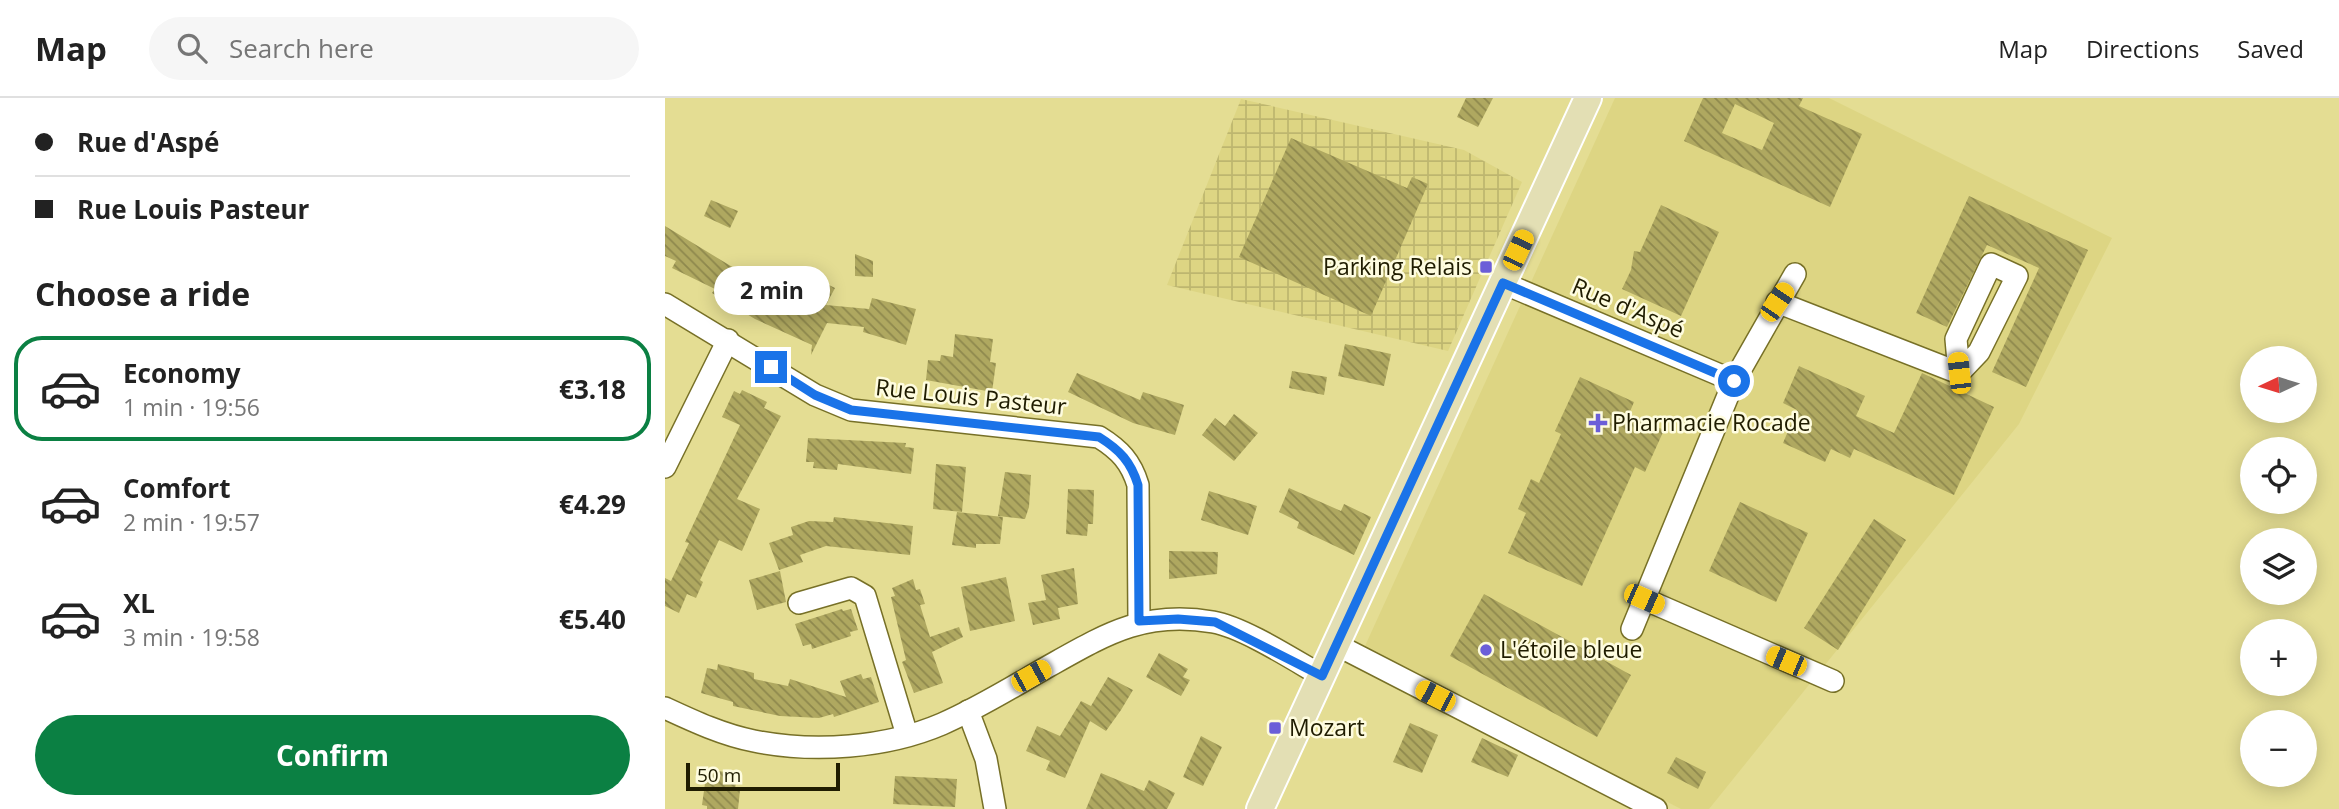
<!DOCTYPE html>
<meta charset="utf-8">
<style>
:root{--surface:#fff;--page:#f6f6f6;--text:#222;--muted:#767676;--line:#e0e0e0;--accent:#0b8043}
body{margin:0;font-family:"Open Sans",sans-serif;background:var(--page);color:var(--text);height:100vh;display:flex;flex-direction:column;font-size:26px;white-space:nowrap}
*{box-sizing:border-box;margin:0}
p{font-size:23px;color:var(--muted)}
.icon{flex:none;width:38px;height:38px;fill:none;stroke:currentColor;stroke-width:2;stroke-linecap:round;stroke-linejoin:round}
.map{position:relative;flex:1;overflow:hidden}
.details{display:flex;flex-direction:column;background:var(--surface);width:665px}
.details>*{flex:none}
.banner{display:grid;align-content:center;height:154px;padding:0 35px;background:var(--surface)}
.needle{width:46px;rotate:266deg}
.fabs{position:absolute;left:1575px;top:248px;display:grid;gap:14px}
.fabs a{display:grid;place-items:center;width:77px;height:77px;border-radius:50%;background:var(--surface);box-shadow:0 4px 18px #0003;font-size:35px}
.scale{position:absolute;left:21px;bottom:18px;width:154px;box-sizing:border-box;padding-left:7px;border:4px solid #1f1c00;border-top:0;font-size:19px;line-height:24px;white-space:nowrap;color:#1f1c00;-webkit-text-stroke:5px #fefcdf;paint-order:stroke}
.end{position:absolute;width:32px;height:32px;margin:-16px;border:9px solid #1a73e8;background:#fff;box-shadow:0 0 0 4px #fff}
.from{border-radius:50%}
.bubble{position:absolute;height:49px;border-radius:24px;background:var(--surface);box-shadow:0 4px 18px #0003;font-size:23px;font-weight:700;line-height:49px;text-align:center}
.car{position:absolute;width:21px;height:42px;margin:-21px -10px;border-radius:9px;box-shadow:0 0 5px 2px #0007;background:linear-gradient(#f5c518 24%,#345 0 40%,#f5c518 0 76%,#345 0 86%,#f5c518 0)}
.banner b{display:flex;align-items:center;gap:24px;height:66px;font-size:26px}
.banner b+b{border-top:2px solid var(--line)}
.banner i{width:18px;height:18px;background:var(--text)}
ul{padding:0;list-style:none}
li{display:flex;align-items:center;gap:21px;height:105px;margin:0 14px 10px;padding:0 21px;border:4px solid transparent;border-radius:28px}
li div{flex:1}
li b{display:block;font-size:26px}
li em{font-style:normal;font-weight:700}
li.on{border-color:var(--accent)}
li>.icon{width:63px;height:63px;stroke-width:1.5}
h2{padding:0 35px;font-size:32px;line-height:84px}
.cta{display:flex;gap:14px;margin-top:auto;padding:14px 35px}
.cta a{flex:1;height:80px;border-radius:42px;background:var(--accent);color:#fff;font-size:28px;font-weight:700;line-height:80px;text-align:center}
header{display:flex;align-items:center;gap:42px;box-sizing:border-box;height:98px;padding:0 35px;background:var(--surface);border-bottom:2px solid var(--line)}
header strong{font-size:33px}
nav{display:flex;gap:38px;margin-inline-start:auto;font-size:24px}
.search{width:490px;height:63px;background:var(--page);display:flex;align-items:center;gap:18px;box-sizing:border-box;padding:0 24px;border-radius:38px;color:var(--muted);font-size:26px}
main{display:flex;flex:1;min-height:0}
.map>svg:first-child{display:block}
.built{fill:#ddd583}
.industrial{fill:url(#industrial-grid)}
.building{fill:url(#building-back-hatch);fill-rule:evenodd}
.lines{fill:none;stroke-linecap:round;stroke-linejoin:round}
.minor-casing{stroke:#777027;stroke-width:24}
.major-casing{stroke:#fff;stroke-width:30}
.minor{stroke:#fff;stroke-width:21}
.major{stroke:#e3dfb4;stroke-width:26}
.route{stroke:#1a73e8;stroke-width:9}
.poi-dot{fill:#6b5ed8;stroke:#fefcdf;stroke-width:2.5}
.labels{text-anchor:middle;stroke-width:5;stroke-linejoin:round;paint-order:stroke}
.poi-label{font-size:23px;fill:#1f1c00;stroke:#fefcdf;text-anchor:start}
.street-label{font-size:23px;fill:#1f1c00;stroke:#fefcdf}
</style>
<header>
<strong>Map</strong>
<div class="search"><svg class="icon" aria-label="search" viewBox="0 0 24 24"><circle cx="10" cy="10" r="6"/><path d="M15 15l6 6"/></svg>Search here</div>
<nav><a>Map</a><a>Directions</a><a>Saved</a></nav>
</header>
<main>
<section class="details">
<div class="banner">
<b><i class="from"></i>Rue d'Aspé</b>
<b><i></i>Rue Louis Pasteur</b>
</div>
<h2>Choose a ride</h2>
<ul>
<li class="on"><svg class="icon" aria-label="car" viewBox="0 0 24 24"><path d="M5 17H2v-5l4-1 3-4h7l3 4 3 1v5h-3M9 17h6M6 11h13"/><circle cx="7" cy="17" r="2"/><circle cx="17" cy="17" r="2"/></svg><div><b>Economy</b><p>1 min · 19:56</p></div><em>€3.18</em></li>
<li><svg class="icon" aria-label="car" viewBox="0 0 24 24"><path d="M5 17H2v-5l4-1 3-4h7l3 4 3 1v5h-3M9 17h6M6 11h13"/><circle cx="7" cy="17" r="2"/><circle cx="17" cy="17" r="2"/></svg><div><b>Comfort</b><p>2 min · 19:57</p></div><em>€4.29</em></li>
<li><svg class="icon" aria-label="car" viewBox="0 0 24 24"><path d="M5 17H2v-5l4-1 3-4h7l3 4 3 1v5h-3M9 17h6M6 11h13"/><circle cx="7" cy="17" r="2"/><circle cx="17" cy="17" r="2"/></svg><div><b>XL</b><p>3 min · 19:58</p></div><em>€5.40</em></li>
</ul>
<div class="cta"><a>Confirm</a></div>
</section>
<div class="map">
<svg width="1674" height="711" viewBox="0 0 1674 711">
<defs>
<pattern id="industrial-grid" width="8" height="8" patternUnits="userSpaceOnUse" patternTransform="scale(1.75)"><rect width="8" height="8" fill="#ddd583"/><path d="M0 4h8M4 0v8" fill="none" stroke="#bdb66f"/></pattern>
<pattern id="building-back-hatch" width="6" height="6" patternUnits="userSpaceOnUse" patternTransform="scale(1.75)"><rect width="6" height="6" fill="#afa860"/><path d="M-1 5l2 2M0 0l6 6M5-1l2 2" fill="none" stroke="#8e884d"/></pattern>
</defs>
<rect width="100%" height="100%" fill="#e4dd93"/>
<polygon class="built" points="950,0 1164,0 1447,140 1354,326 1044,711 1016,711 700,548"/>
<polygon class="industrial" points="576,1 799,52 857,84 783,253 502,187"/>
<g class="building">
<polygon points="801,0 828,0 813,29 792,19"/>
<path d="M1038 0H1138L1134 8 1197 36 1165 109 1019 43ZM1070 6 1109 25 1097 52 1057 35Z"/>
<polygon points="626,40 742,90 747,79 763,86 706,218 574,159"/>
<polygon points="1304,98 1423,152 1361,289 1327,274 1374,170 1322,147 1282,229 1251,215"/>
<polygon points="46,102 73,113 65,130 39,118"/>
<polygon points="996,107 1054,134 1016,218 957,191 966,172 969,153 975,154"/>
<polygon points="0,128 128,206 142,176 170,190 161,207 204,211 207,200 251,211 241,247 198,234 199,229 162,225 146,257 147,247 90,221 47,195 50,191 7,170 11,163 0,158"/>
<polygon points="190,156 208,163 208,179 190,178"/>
<polygon points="290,236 328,241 325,264 331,265 327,294 261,282 263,262 275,263 276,257 288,259"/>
<polygon points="680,246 726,256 719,288 673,278"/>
<polygon points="1134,268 1200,298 1191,318 1229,335 1257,275 1329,309 1289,397 1189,351 1185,360 1166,351 1160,364 1118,345 1132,312 1118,305"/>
<polygon points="627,273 662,279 659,297 624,290"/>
<polygon points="412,275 475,302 478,294 519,307 510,337 468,325 403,294"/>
<polygon points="915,279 969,304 964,316 999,332 980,374 970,369 917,488 843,455 861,415 853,411 866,381 874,385 896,336 890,333"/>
<polygon points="77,292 102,304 99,310 116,318 72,401 95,411 77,453 54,442 35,482 38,484 31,500 22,496 14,515 0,508 0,480 6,483 24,445 20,444 75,327 57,319 69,293 75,296"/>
<polygon points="569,316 593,335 569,363 537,337 550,320 560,328"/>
<polygon points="143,340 241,345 240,349 249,350 246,376 173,366 172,372 148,370 149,364 141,364"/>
<polygon points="271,366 301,369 297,414 268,411"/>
<polygon points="340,374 366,377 364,409 360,421 333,418"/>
<polygon points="624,390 676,413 679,406 706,419 689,457 632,430 634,424 614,414"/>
<polygon points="403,391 429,392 428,426 423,426 422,438 401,436"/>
<polygon points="544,393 592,408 583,437 536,422"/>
<polygon points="1075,404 1143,435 1111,504 1044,473"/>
<polygon points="292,414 338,419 335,446 311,446 311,450 287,447"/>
<polygon points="169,419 248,428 245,457 161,448 135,457 138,464 114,472 104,445 128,437 126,429 144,423 168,424"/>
<polygon points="1209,421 1241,442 1173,552 1139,530"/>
<polygon points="504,453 553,454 552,476 504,481"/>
<polygon points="409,470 413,506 393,510 395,521 368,527 363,505 381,502 376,477"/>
<polygon points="115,473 121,504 92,512 84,482"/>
<polygon points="341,479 350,523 305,533 296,489"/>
<polygon points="248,481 251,492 255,491 260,506 255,507 265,539 294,529 298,539 267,554 278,585 249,595 237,564 241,562 226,499 230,498 227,490"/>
<polygon points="819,496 966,577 932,639 785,558"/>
<polygon points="177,511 178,513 186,511 193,532 185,534 186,538 147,551 146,546 138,548 130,526"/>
<polygon points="494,555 523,571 518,579 525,582 516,598 481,579"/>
<polygon points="53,566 89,575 89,581 123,588 125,581 181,599 175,583 196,576 198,581 206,579 214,604 169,619 168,616 154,620 115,618 68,608 68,604 36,595 42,570 52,572"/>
<polygon points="443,579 468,592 456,612 441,633 425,623 400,680 381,672 385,663 361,653 372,628 395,638 416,603 426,608"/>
<polygon points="745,625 773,637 757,675 728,664"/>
<polygon points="536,638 557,649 538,688 518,679"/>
<polygon points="817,640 853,657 843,679 806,664"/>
<polygon points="1011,659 1041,674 1033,691 1002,675"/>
<polygon points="42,671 72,676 70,692 75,692 73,711 42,711 42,708 37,707"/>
<polygon points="436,675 479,693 484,682 510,695 502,711 421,711"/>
<polygon points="230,678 292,681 290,709 228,706"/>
</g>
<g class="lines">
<g class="minor-casing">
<g id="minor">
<polyline points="838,185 1069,283"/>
<polyline points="1112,204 1294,275 1314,254 1352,178 1326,166 1291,241 1294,275"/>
<path d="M0 206 150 297 186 312 434 339C455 352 466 364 473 387L474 523"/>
<polyline points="0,369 63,242"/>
<polyline points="979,501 1168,583"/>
<polyline points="134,505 186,490 200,498 242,637"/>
<polyline points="967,531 1069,283 1130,176"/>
<polyline points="672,547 991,711"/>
<path d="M0 610C28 623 58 637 89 643 149 655 221 650 277 626 314 610 349 588 384 568 441 536 480 512 548 524 578 529 629 562 657 578"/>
<polyline points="303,613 321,661 330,711"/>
</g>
</g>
<g class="major-casing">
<polyline id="major" points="595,711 923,0"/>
</g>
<use href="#minor" class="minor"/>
<use href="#major" class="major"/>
</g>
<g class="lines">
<path class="route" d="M106 269 150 297 186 312 434 339C455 352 466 364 473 387L474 523 513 521 550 524 657 578 838 185 1069 283"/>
</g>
<g class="poi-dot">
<rect x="814" y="162" width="14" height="14" rx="3.5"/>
<path d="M929.5 314.5h7v7h7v7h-7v7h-7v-7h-7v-7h7z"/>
<circle cx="821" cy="552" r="7"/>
<rect x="603" y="623" width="14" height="14" rx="3.5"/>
</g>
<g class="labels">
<g class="poi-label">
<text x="807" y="177" text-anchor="end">Parking Relais</text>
<text x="947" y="333">Pharmacie Rocade</text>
<text x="835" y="560">L'étoile bleue</text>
<text x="624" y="638">Mozart</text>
</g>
<g class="street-label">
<text transform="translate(963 210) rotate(23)" y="8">Rue d'Aspé</text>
<text transform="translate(306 299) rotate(6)" y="8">Rue Louis Pasteur</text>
</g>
</g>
</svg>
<div class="fabs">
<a><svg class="needle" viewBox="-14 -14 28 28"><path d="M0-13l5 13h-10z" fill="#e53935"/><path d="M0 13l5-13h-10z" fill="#767676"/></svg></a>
<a><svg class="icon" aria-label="locate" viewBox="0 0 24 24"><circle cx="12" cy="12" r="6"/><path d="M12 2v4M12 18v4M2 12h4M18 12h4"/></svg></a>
<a><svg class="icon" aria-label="layers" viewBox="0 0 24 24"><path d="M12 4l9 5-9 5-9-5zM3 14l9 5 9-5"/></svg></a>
<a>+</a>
<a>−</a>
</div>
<div class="scale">50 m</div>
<i class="end from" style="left:1069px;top:283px"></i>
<i class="end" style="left:106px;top:269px"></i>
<div class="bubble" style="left:49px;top:168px;width:116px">2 min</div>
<i class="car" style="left:853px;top:152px;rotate:25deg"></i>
<i class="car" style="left:1112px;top:204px;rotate:34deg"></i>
<i class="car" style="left:1294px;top:275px;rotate:354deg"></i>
<i class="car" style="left:979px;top:501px;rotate:114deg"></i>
<i class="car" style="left:1121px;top:563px;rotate:293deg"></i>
<i class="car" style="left:366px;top:578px;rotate:61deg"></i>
<i class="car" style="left:770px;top:598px;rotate:297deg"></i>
</div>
</main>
